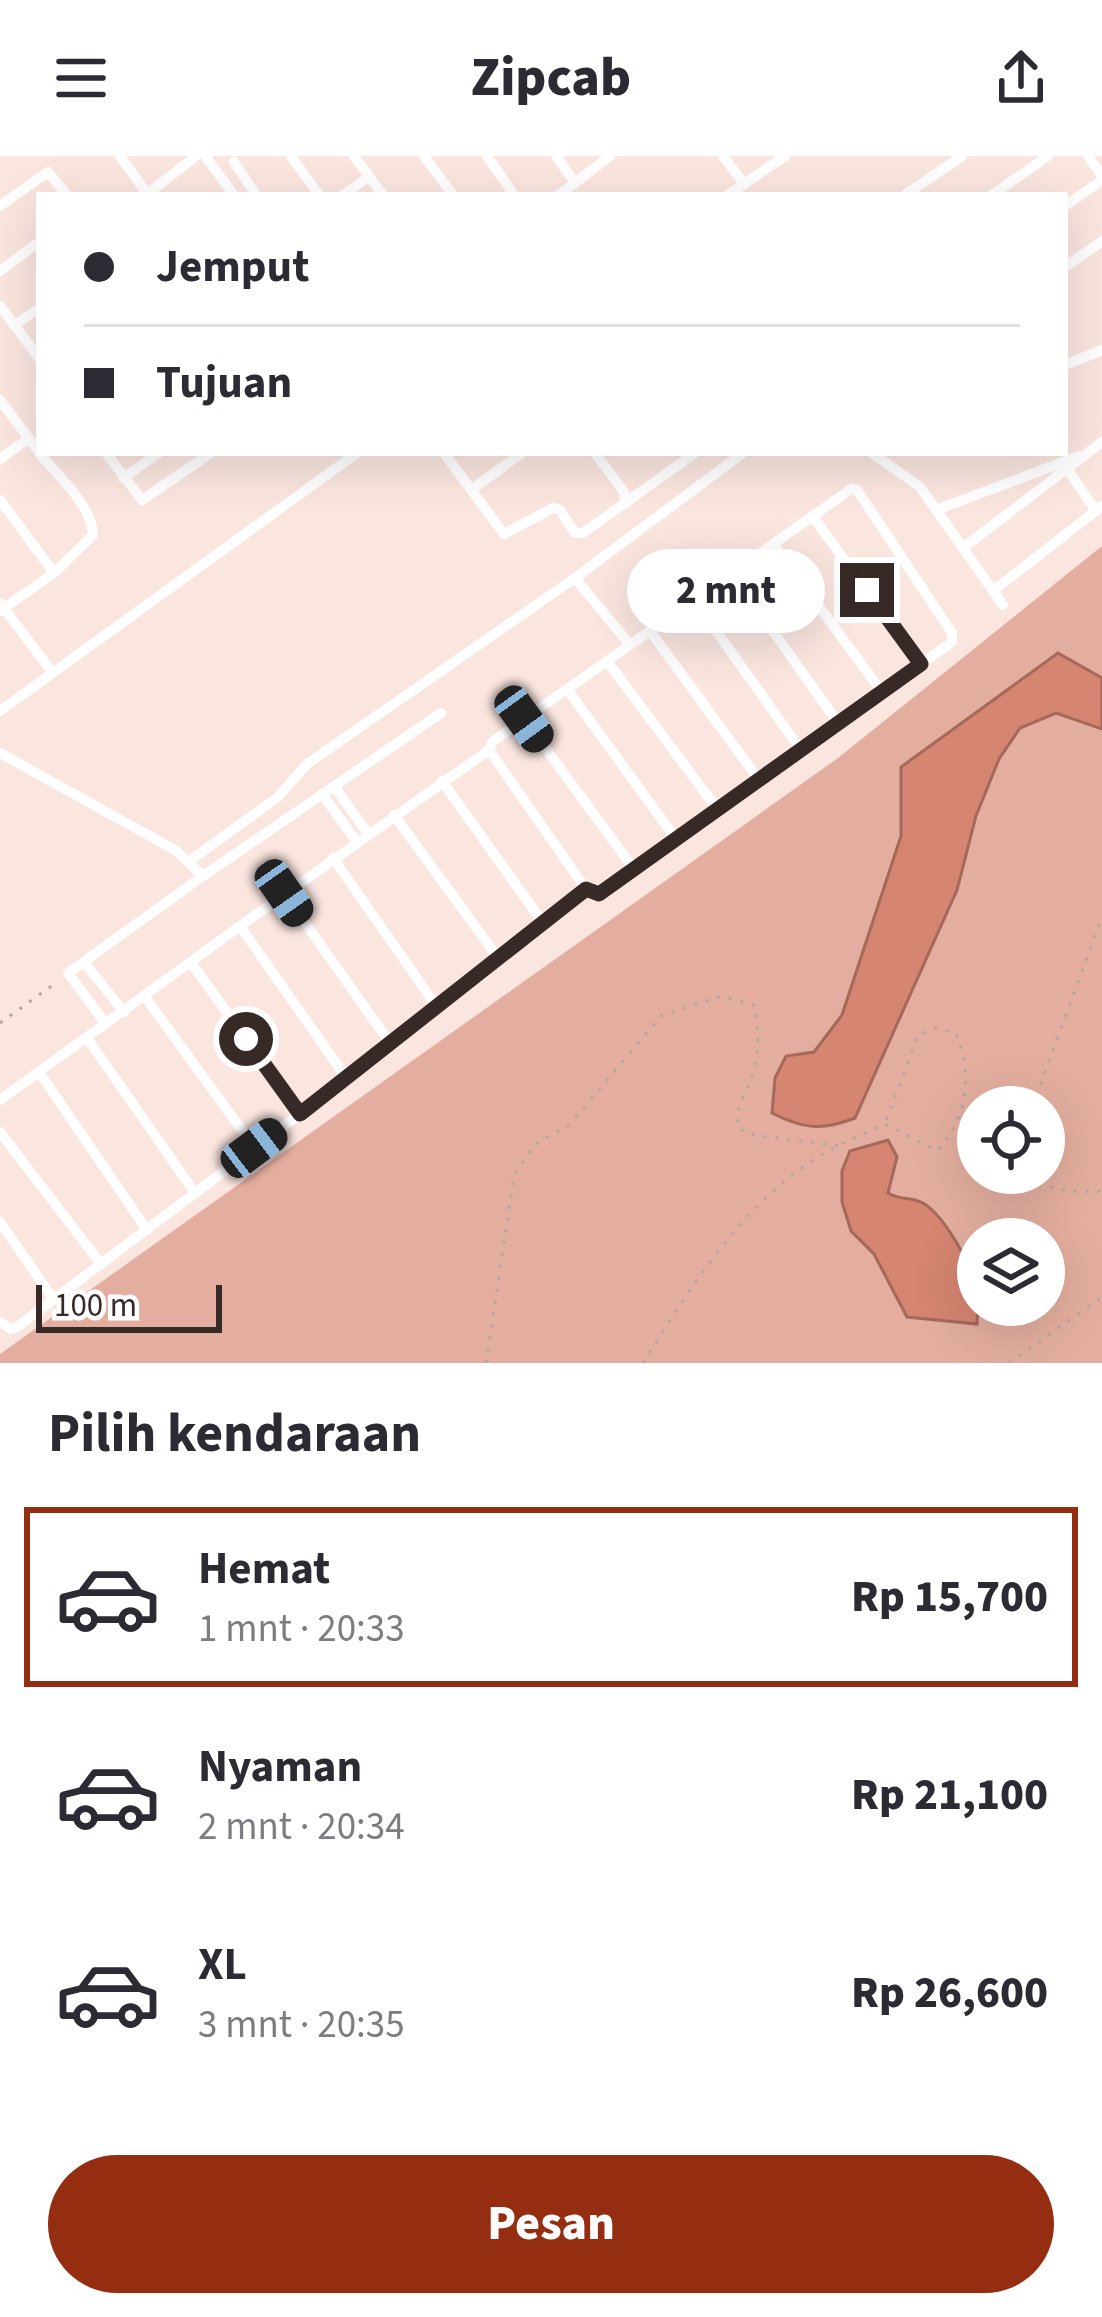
<!DOCTYPE html>
<html lang="id">
<meta charset="utf-8">
<style>
:root{--surface:#fff;--page:#f7f7f7;--text:#2b2b33;--muted:#7c7c81;--line:#e1e1e2;--accent:#952d10}
body{margin:0;font-family:"Source Sans 3",sans-serif;background:var(--page);color:var(--text);height:100vh;display:flex;flex-direction:column;font-size:45px;white-space:nowrap}
*{box-sizing:border-box;margin:0}
p{font-size:39px;color:var(--muted)}
.icon{flex:none;width:66px;height:66px;fill:none;stroke:currentColor;stroke-width:2;stroke-linecap:round;stroke-linejoin:round}
.map{position:relative;height:1207px;overflow:hidden}
.side{display:flex;flex-direction:column;background:var(--surface);flex:1}
.side>*{flex:none}
.hud{position:absolute;left:36px;top:36px;width:1032px;height:264px;border-radius:0px;box-shadow:0 12px 48px #0002;display:grid;align-content:center;height:264px;padding:0 48px;background:var(--surface)}
.controls{position:absolute;left:957px;top:930px;display:grid;gap:24px}
.controls a{display:grid;place-items:center;width:108px;height:108px;border-radius:50%;background:var(--surface);box-shadow:0 12px 48px #0002;font-size:60px}
.scale{position:absolute;left:36px;bottom:30px;width:186px;box-sizing:border-box;padding-left:12px;border:6px solid #362926;border-top:0;font-size:33px;line-height:42px;white-space:nowrap;color:#362926;-webkit-text-stroke:9px #fff;paint-order:stroke}
.end{position:absolute;width:54px;height:54px;margin:-27px;border:15px solid #362926;background:#fff;box-shadow:0 0 0 6px #fff}
.from{border-radius:50%}
.bubble{position:absolute;height:84px;border-radius:42px;background:var(--surface);box-shadow:0 12px 48px #0002;font-size:39px;font-weight:800;line-height:84px;text-align:center}
.car{position:absolute;width:36px;height:72px;margin:-36px -18px;border-radius:15px;box-shadow:0 0 9px 3px #0007;background:linear-gradient(#222 24%,#8ab4d8 0 40%,#222 0 76%,#8ab4d8 0 86%,#222 0)}
.hud b{display:flex;align-items:center;gap:42px;height:114px;font-size:45px}
.hud b+b{border-top:3px solid var(--line)}
.hud i{width:30px;height:30px;background:var(--text)}
ul{padding:0;list-style:none}
li{display:flex;align-items:center;gap:36px;height:180px;margin:0 24px 18px;padding:0 24px;border:6px solid transparent;border-radius:0px}
li div{flex:1}
li b{display:block;font-size:45px}
li em{font-style:normal;font-weight:800}
li.current{border-color:var(--accent)}
li>.icon{width:108px;height:108px;stroke-width:1.5}
h2{padding:0 48px;font-size:54px;line-height:144px}
.cta{display:flex;gap:24px;margin-top:auto;padding:24px 48px}
.cta a{flex:1;height:138px;border-radius:72px;background:var(--accent);color:#fff;font-size:48px;font-weight:800;line-height:138px;text-align:center}
header{display:flex;justify-content:space-between;align-items:center;height:156px;padding:0 48px;background:var(--surface);font-size:54px;font-weight:800}
.map>svg:first-child{display:block}
.green{fill:#e3ae9f;fill-rule:evenodd}
.water{fill:#d58571;stroke:#a5695a;stroke-width:3}
.lines{fill:none;stroke-linecap:round;stroke-linejoin:round}
.path{stroke:#b8a5a0;stroke-width:3;stroke-dasharray:3 9;stroke-linecap:butt}
.street{stroke:#fff;stroke-width:10}
.route{stroke:#362926;stroke-width:15}
</style>
<header><svg class="icon" aria-label="menu" viewBox="0 0 24 24"><path d="M4 6h16M4 12h16M4 18h16"/></svg>Zipcab<svg class="icon" aria-label="share" viewBox="0 0 24 24"><path d="M12 15V3M7 8l5-5 5 5M5 13v7h14v-7"/></svg></header>
<div class="map">
<svg width="1102" height="1207" viewBox="0 0 1102 1207">
<rect width="100%" height="100%" fill="#fae5df"/>
<path class="green" d="M1102 390V1207H0V1198L838 602ZM978 951H1044V1017H978ZM978 1083H1044V1149H978Z"/>
<g class="water">
<path d="M1058 497 1102 522V573L1056 557 1020 572 999 603 976 660 957 734 855 962C822 975 803 973 772 957L775 922 786 900 814 896 842 859 901 680V611Z"/>
<path d="M888 984 897 1001 888 1037C901 1045 911 1040 923 1047 945 1060 975 1114 978 1139 979 1149 977 1159 977 1168L907 1161 874 1098 851 1075 842 1046V1015L850 995Z"/>
</g>
<g class="lines">
<g class="path">
<polyline points="0,867 57,826"/>
<polyline points="1032,951 1102,761"/>
<path d="M1017 1017C1046 1033 1069 1037 1102 1035"/>
<path d="M486 1207 514 1020 534 989 570 968 661 860 721 840 754 849C759 877 760 898 750 925 744 942 734 953 738 971L747 978 839 990"/>
<path d="M643 1207C687 1137 734 1061 802 1012 827 993 856 981 885 968L937 995C968 960 973 920 956 877L936 872 918 879 885 968"/>
<polyline points="1009,1207 1102,1141"/>
</g>
<g class="street">
<polyline points="120,0 148,39"/>
<polyline points="205,0 234,39"/>
<polyline points="291,0 319,39"/>
<polyline points="354,0 383,39"/>
<polyline points="424,0 453,39"/>
<polyline points="487,0 514,39"/>
<polyline points="556,0 575,27"/>
<polyline points="723,0 744,28"/>
<polyline points="1088,0 1102,20"/>
<polyline points="234,6 256,39"/>
<polyline points="146,39 196,0"/>
<polyline points="343,39 369,21"/>
<polyline points="559,39 610,0"/>
<polyline points="728,39 785,0"/>
<polyline points="905,39 962,0"/>
<polyline points="992,39 1048,0"/>
<polyline points="0,50 48,16 67,39"/>
<polyline points="1065,50 1102,24"/>
<polyline points="1065,111 1102,85"/>
<polyline points="0,115 39,86"/>
<polyline points="0,150 39,202"/>
<polyline points="15,169 39,152"/>
<polyline points="1065,209 1102,194"/>
<polyline points="0,244 39,296"/>
<polyline points="106,297 142,344 211,297"/>
<polyline points="444,297 504,378 553,352 560,354 575,377 583,377 695,297"/>
<polyline points="595,297 624,336 625,348"/>
<polyline points="872,297 920,331 1003,449"/>
<polyline points="0,303 28,283"/>
<polyline points="1068,314 1096,355"/>
<polyline points="123,322 159,297"/>
<polyline points="471,334 522,297"/>
<polyline points="0,344 54,417"/>
<polyline points="936,354 1079,300"/>
<polyline points="813,361 921,508"/>
<polyline points="773,388 882,536"/>
<polyline points="963,392 1102,286"/>
<polyline points="732,417 838,567"/>
<polyline points="993,435 1102,350"/>
<polyline points="694,444 801,594"/>
<polyline points="0,447 52,516"/>
<path d="M0 455 54 417 93 379C92 349 58 320 39 297"/>
<polyline points="650,475 759,624"/>
<polyline points="607,505 718,654"/>
<polyline points="567,533 676,683"/>
<polyline points="0,555 357,297"/>
<polyline points="524,563 634,713"/>
<polygon points="489,594 586,733 355,914 343,917 240,770"/>
<polyline points="489,594 493,585 630,489"/>
<polyline points="0,597 175,694 203,720 441,557"/>
<polyline points="442,625 544,768"/>
<polyline points="334,630 368,678"/>
<polyline points="322,638 357,686"/>
<polyline points="394,659 499,803"/>
<polyline points="333,702 437,851"/>
<polyline points="188,706 278,641 307,608 575,422"/>
<polyline points="586,733 599,738 952,486 952,477 857,334 851,333 630,489 575,422 743,297"/>
<polyline points="284,737 390,887"/>
<polyline points="84,806 124,856"/>
<polyline points="192,808 300,958"/>
<polyline points="145,841 255,992"/>
<polyline points="106,868 68,817 203,720"/>
<polyline points="87,882 195,1037"/>
<polyline points="39,916 147,1074"/>
<polyline points="0,944 240,770"/>
<polyline points="0,976 101,1108"/>
<polyline points="0,1066 54,1144"/>
<polyline points="0,1166 11,1173 17,1171 332,934 347,918"/>
</g>
</g>
<g class="lines">
<polyline class="route" points="246,883 300,958 586,733 599,738 921,508 867,434"/>
</g>
</svg>
<div class="controls">
<a><svg class="icon" aria-label="locate" viewBox="0 0 24 24"><circle cx="12" cy="12" r="6"/><path d="M12 2v4M12 18v4M2 12h4M18 12h4"/></svg></a>
<a><svg class="icon" aria-label="layers" viewBox="0 0 24 24"><path d="M12 4l9 5-9 5-9-5zM3 14l9 5 9-5"/></svg></a>
</div>
<div class="scale">100 m</div>
<i class="end from" style="left:246px;top:883px"></i>
<i class="end" style="left:867px;top:434px"></i>
<div class="bubble" style="left:627px;top:393px;width:198px">2 mnt</div>
<i class="car" style="left:524px;top:563px;rotate:144deg"></i>
<i class="car" style="left:284px;top:737px;rotate:145deg"></i>
<i class="car" style="left:254px;top:992px;rotate:53deg"></i>
<div class="hud">
<b><i class="from"></i>Jemput</b>
<b><i></i>Tujuan</b>
</div>
</div>
<section class="side">
<h2>Pilih kendaraan</h2>
<ul>
<li class="current"><svg class="icon" aria-label="car" viewBox="0 0 24 24"><path d="M5 17H2v-5l4-1 3-4h7l3 4 3 1v5h-3M9 17h6M6 11h13"/><circle cx="7" cy="17" r="2"/><circle cx="17" cy="17" r="2"/></svg><div><b>Hemat</b><p>1 mnt · 20:33</p></div><em>Rp 15,700</em></li>
<li><svg class="icon" aria-label="car" viewBox="0 0 24 24"><path d="M5 17H2v-5l4-1 3-4h7l3 4 3 1v5h-3M9 17h6M6 11h13"/><circle cx="7" cy="17" r="2"/><circle cx="17" cy="17" r="2"/></svg><div><b>Nyaman</b><p>2 mnt · 20:34</p></div><em>Rp 21,100</em></li>
<li><svg class="icon" aria-label="car" viewBox="0 0 24 24"><path d="M5 17H2v-5l4-1 3-4h7l3 4 3 1v5h-3M9 17h6M6 11h13"/><circle cx="7" cy="17" r="2"/><circle cx="17" cy="17" r="2"/></svg><div><b>XL</b><p>3 mnt · 20:35</p></div><em>Rp 26,600</em></li>
</ul>
<div class="cta"><a>Pesan</a></div>
</section>
